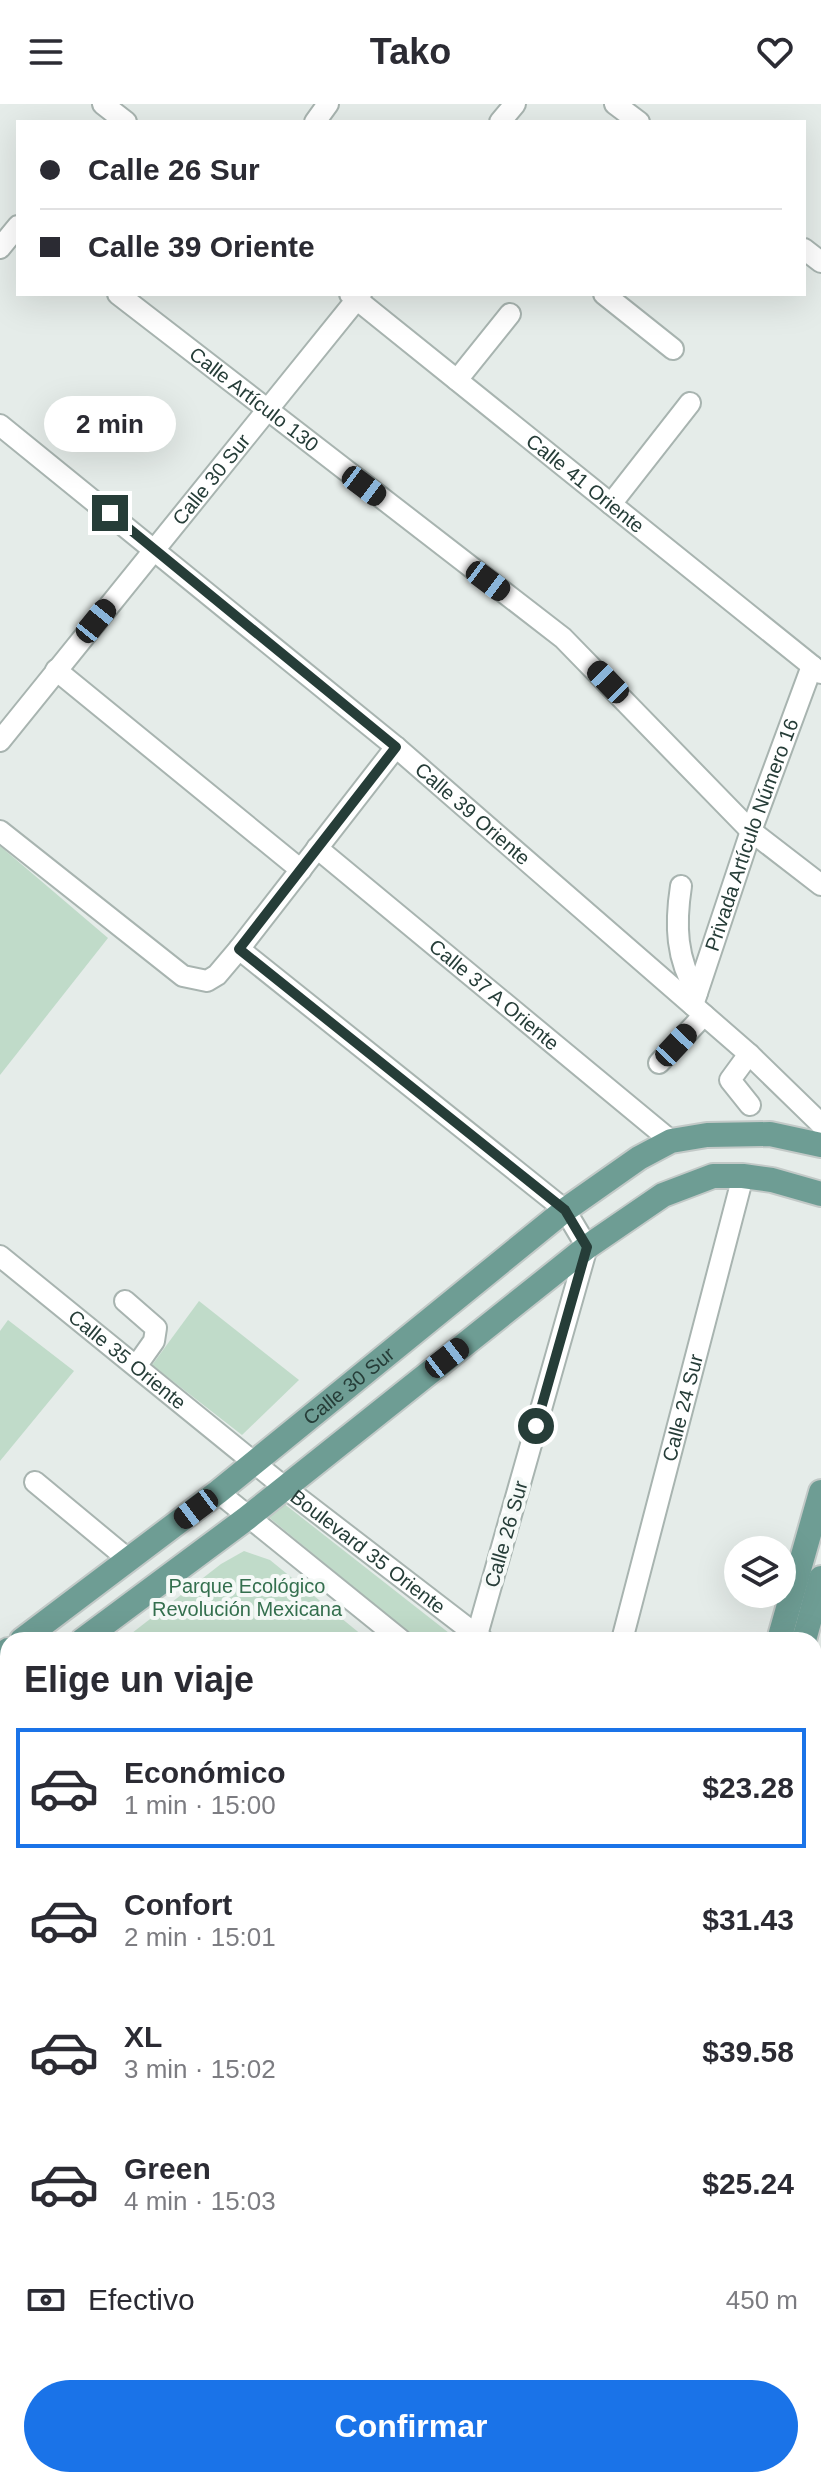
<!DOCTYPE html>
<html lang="es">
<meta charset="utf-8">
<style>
:root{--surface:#fff;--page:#f7f7f7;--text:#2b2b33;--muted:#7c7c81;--line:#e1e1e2;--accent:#1a73e8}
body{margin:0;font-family:Helvetica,sans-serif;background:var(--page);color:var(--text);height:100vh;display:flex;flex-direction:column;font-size:30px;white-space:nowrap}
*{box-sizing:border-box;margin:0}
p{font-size:26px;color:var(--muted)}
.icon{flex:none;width:44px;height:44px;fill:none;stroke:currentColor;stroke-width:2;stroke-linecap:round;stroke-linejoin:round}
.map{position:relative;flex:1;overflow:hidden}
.side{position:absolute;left:0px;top:1528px;width:822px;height:856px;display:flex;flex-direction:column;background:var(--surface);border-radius:24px 24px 0 0;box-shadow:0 8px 32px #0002}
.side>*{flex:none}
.hud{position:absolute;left:16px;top:16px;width:790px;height:176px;border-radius:0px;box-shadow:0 8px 32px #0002;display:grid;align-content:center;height:176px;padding:0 24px;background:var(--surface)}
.controls{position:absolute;left:724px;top:1432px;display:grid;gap:16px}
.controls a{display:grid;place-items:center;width:72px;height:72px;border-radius:50%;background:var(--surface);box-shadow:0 8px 32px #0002;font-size:40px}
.end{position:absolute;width:36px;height:36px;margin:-18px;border:10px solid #263d38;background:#fff;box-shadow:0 0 0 4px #fff}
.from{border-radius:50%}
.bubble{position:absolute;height:56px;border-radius:28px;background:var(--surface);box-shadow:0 8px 32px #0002;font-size:26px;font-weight:700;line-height:56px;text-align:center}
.car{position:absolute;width:24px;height:48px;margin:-24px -12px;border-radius:10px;box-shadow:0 0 6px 2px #0007;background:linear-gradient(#222 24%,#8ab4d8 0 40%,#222 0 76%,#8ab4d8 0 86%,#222 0)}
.hud b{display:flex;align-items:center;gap:28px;height:76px;font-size:30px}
.hud b+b{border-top:2px solid var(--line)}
.hud i{width:20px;height:20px;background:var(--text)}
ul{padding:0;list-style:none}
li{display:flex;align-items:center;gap:24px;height:120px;margin:0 16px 12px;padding:0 8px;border:4px solid transparent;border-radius:0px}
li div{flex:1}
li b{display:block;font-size:30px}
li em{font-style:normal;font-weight:700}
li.active{border-color:var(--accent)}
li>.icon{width:72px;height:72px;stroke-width:1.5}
h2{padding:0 24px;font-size:36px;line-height:96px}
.pay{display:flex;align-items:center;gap:20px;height:88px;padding:0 24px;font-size:30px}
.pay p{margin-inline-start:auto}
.action{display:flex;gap:16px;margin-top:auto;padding:16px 24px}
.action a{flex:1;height:92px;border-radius:48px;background:var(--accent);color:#fff;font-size:32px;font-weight:700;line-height:92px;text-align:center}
header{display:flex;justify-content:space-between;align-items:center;height:104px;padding:0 24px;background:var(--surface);font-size:36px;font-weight:700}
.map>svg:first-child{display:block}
.green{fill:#c0dbc9}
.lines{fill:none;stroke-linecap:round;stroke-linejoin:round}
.minor-casing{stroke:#a8b4b0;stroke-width:24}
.major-casing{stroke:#c2c9c7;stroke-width:28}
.path{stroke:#89ada4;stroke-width:3;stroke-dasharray:4 6;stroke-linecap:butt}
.minor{stroke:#fff;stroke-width:20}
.major{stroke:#6e9d94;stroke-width:24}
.route{stroke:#263d38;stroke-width:10}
.labels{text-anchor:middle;stroke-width:8;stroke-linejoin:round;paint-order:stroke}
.street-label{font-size:20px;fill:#263d38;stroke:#f5f9f7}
.park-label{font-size:20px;fill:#346f4e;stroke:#f5f9f7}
</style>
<header><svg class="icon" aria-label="menu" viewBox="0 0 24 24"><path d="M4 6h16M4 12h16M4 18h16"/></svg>Tako<svg class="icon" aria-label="heart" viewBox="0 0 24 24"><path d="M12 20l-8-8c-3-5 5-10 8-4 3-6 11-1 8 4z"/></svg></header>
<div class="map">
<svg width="821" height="2384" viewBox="0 0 821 2384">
<rect width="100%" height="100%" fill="#e5ece9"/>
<g class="green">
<polygon points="0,742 108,834 0,971"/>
<polygon points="199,1197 299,1276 242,1331 152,1261"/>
<polygon points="8,1216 74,1267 0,1357 0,1227"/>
<polygon points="278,1395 458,1536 418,1536 266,1411"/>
<polygon points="244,1447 270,1456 368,1536 123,1536 221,1460"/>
<polygon points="8,1624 8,2376 133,2376 125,2384 0,2384 0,1630"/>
</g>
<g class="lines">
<g class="minor-casing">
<g id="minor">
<polyline points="103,0 126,18"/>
<polyline points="615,0 639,18"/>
<polyline points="315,18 328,0"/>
<polyline points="500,18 515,0"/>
<polyline points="0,144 18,122"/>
<polyline points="804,145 821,158"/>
<path id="s1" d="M118 190 563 534 751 727 821 781"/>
<path id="s2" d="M350 190 821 569"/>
<polyline points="604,190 673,245"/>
<polyline points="457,276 510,210"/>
<path id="s3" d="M0 321 396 643 749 950 821 1020"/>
<polyline points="611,400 690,299"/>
<polyline points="56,566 301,766"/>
<path id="s4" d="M0 637 361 190"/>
<polyline points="0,727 183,872 207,877 217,871 239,845 396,643"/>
<path id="s5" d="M317 744 671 1037"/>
<path d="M681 782C675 821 676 855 697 889"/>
<polyline points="239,845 565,1106 587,1143 477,1531"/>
<path id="s6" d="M693 901 751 727 812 562"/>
<polyline points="749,950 730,976 750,1001"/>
<polyline points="659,959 704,911"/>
<path id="s7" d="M0 1152 284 1383 483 1536"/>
<polyline points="125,1197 156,1224 154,1237 137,1261"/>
<polyline points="35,1378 129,1456"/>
<polyline points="218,1388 401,1536"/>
<path id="s8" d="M622 1536 743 1072"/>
<polyline points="0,1570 8,1578"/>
<polyline points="814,1679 821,1685"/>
<polyline points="814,1753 821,1744"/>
<polyline points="814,1797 821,1788"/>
<polyline points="814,1877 821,1883"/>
<polyline points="814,1983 821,1974"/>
<polyline points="0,2168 8,2162"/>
<polyline points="814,2234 821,2225"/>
<polyline points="0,2241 8,2235"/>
<polyline points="814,2261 821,2267"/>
<polyline points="705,2376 715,2384"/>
</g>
</g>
<g class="major-casing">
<g id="major">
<path id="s9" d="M22 1536 218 1388 565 1106 639 1054 671 1037 707 1031 770 1030 821 1041"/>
<polyline points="83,1536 247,1414 587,1143 663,1091 713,1072 743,1072 772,1076 821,1090"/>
<polyline points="779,1536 821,1388"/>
<polyline points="804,1536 821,1474"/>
<polyline points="0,1552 8,1546"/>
<polyline points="0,1598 8,1592"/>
<polyline points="360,2376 370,2384"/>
<polyline points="443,2376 454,2384"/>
<polyline points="168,2384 176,2376"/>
<polyline points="241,2384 249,2376"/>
</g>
</g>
<g class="path">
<polyline points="0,1806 8,1813"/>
<polyline points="0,1823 8,1830"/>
<polyline points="0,2035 8,2026"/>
<polyline points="0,2057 8,2047"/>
<polyline points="0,2061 8,2063"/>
<polyline points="415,2376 422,2382"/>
<polyline points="0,2383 8,2372"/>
<polyline points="92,2384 96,2376"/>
<polyline points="132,2384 140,2376"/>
</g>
<use href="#minor" class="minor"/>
<use href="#major" class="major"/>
</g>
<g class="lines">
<polyline class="route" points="110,409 396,643 239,845 565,1106 587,1143 536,1322"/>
</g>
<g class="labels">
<g class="street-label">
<text dy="7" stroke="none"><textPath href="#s1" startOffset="172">Calle Artículo 130</textPath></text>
<text dy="7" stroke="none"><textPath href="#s4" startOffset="336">Calle 30 Sur</textPath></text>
<text dy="7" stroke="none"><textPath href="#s2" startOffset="302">Calle 41 Oriente</textPath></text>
<text dy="7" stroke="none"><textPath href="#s3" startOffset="612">Calle 39 Oriente</textPath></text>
<text dy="7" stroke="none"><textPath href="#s6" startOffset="180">Privada Artículo Número 16</textPath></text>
<text dy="7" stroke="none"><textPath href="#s5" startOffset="230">Calle 37 A Oriente</textPath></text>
<text dy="7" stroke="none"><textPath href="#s7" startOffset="164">Calle 35 Oriente</textPath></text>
<text dy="7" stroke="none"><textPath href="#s9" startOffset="414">Calle 30 Sur</textPath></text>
<text dy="7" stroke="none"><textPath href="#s8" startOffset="240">Calle 24 Sur</textPath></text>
<text transform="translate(506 1430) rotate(-74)" y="7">Calle 26 Sur</text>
<text dy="7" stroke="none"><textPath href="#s7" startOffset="472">Boulevard 35 Oriente</textPath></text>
</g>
<g class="park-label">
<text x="247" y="1489">Parque Ecológico<tspan x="247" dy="23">Revolución Mexicana</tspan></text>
</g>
</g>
</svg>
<div class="controls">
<a><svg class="icon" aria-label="layers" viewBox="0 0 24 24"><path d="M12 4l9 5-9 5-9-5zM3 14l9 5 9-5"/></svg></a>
</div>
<i class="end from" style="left:536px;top:1322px"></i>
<i class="end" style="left:110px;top:409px"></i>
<div class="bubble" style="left:44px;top:292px;width:132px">2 min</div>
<i class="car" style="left:364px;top:382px;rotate:127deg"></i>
<i class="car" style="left:488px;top:477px;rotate:127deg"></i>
<i class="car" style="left:96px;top:517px;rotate:39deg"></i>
<i class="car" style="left:608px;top:578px;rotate:316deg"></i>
<i class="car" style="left:676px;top:941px;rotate:43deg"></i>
<i class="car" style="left:447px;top:1254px;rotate:52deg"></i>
<i class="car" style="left:196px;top:1405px;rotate:233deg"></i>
<div class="hud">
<b><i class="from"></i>Calle 26 Sur</b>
<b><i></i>Calle 39 Oriente</b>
</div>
<section class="side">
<h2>Elige un viaje</h2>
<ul>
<li class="active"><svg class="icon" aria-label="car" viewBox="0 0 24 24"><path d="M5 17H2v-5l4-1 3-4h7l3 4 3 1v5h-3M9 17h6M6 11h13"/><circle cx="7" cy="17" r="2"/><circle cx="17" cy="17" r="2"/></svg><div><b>Económico</b><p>1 min · 15:00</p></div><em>$23.28</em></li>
<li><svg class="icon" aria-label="car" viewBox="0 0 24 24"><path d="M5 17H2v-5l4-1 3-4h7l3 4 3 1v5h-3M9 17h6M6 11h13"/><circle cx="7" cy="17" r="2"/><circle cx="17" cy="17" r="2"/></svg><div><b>Confort</b><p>2 min · 15:01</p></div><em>$31.43</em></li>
<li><svg class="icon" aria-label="car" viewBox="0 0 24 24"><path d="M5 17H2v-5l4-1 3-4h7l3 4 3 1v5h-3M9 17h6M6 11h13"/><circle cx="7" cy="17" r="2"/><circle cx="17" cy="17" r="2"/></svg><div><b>XL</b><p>3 min · 15:02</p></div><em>$39.58</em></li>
<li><svg class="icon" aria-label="car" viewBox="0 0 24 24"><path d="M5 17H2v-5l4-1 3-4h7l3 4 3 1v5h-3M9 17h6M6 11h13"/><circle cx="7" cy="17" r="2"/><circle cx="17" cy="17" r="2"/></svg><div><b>Green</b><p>4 min · 15:03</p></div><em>$25.24</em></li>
</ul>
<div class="pay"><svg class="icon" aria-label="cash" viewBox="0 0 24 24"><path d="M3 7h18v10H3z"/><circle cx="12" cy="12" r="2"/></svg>Efectivo<p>450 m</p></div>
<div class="action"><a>Confirmar</a></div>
</section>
</div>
